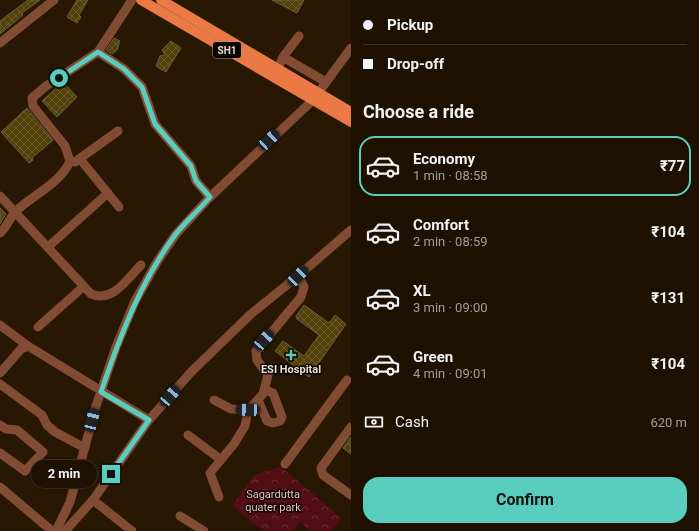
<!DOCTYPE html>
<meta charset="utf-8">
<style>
:root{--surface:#1e1102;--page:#2b1f11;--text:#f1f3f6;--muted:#a19d99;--line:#3c3124;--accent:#59cebe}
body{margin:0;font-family:Roboto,sans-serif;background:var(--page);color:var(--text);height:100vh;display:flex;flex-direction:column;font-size:15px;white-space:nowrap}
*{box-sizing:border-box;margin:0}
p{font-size:13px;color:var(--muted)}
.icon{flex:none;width:22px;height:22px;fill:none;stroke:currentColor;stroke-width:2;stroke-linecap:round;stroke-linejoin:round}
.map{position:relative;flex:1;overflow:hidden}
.panel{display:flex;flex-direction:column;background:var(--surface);width:348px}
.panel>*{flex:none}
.hud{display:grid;align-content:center;height:88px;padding:0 12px;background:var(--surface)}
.end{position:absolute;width:18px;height:18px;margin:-9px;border:5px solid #59cebe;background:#111;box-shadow:0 0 0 2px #111}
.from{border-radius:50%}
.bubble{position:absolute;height:28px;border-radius:14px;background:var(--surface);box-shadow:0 1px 3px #0004,0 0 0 1px var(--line);font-size:13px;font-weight:700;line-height:28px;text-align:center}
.car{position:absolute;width:12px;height:24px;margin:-12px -6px;border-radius:5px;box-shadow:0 0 3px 1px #0007;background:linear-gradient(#222 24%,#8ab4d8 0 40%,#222 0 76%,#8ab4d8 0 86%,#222 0)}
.hud b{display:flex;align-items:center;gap:14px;height:38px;font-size:15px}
.hud b+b{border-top:1px solid var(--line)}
.hud i{width:10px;height:10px;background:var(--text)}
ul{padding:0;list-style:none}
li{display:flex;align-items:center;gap:12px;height:60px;margin:0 8px 6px;padding:0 4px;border:2px solid transparent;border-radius:16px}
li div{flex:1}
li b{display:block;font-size:15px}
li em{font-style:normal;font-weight:700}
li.on{border-color:var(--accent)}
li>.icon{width:36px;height:36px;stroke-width:1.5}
h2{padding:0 12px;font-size:18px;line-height:48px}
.pay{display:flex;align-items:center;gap:10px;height:44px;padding:0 12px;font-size:15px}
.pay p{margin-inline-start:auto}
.action{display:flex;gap:8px;margin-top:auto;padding:8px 12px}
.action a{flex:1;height:46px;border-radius:16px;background:var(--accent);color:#111;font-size:16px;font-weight:700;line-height:46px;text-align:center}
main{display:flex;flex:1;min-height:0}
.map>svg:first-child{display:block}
.park{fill:url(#park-crowns)}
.building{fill:url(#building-cross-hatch);stroke:#685e42}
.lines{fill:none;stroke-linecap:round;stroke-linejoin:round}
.minor{stroke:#824c34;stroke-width:9}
.major{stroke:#ea7946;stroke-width:10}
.route{stroke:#59cebe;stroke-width:5}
.poi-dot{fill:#59cebe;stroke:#0b0501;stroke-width:1.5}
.labels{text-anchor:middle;stroke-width:3;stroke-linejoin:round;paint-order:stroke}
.shield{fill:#0b0501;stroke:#a69c92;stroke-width:1}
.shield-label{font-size:10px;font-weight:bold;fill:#e9dcd0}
.poi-label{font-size:11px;font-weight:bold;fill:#e9dcd0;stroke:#0b0501}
.park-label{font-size:11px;fill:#f5c0bf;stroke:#0b0501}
</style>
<main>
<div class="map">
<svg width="351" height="531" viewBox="0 0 351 531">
<defs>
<pattern id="park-crowns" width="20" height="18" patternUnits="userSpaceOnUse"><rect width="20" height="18" fill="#530d15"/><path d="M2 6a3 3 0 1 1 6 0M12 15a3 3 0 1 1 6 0" fill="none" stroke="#6c3036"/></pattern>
<pattern id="building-cross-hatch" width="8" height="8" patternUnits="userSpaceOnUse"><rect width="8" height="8" fill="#514008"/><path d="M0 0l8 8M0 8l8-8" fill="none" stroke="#6a5b2b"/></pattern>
</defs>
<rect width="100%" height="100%" fill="#281703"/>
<polygon class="park" points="281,467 341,518 331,531 311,531 300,522 294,531 264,531 232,506 254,475"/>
<g class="building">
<polygon points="28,0 40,0 22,13 23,15 0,34 0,21"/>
<polygon points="77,0 88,0 79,15 81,17 77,23 67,17"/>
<polygon points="272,0 304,0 297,13"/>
<polygon points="114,38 120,41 117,50 112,54 106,50"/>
<polygon points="171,41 181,48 166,72 156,66 160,56 165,55 162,50"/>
<polygon points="63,82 77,97 57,117 42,101"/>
<polygon points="27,108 53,140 32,158 33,160 29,163 1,132"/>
<polygon points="0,208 6,214 0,224"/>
<polygon points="304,305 329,323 335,315 346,324 309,377 275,351 283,341 304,356 319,335 297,319 296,316"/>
<polygon points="351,437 351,454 343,448"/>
</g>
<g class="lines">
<g class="minor">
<polyline points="0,43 54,0"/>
<polyline points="98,52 124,69 142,87 155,124 191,166 196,181 210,197"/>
<polyline points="283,57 326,82"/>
<polyline points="278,68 283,57 299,36"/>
<polyline points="80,159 119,207"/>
<polyline points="75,162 118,131"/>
<path d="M0 196 91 294C113 303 127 279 141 265"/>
<path d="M0 233C8 226 10 217 16 211 33 195 61 183 70 161L65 146 33 106 32 98 46 86 98 52 132 0"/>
<polyline points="48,247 108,193"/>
<polyline points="0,325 28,346"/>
<polyline points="38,327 83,287"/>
<polyline points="0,373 21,349 28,346 149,420"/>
<polyline points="0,384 42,415 47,425 55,432 85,448"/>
<polyline points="214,400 231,409 248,410"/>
<polyline points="258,400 267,421 273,423 280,421 282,417 273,393 265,390"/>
<polyline points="0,425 6,429 17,430 43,452 25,471 0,453"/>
<polyline points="351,427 321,468 323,475 351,495"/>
<polyline points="188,435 220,459"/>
<polyline points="285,464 347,380"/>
<polyline points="0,487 52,531"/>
<polyline points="219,497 210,473 234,444 245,426 248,410 263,394 268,375 257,360 256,351 301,297 304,287 298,276"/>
<polyline points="93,500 132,531"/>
<polyline points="180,516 204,531"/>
<polyline points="56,531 70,502 96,406 116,347 135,301 157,262 176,234 210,197 313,100 351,48"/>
<polyline points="65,531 93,500 149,420 191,372 251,314 298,276 351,230"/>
</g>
<g class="major">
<polyline points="141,0 351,122"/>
<polyline points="161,0 351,112"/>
</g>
</g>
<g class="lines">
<path class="route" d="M59 78 98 52 124 69 142 87 155 124 191 166 196 181 210 197C199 210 185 222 175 235 140 283 120 336 101 392L149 420 111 474"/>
</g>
<path class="poi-dot" d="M289 349h4v4h4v4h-4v4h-4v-4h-4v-4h4z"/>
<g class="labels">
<rect class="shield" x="213" y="42" width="28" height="16" rx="3"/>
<g class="shield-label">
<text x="227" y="54">SH1</text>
</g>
<g class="poi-label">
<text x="291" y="373">ESI Hospital</text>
</g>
<g class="park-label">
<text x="273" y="498">Sagardutta<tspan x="273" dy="13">quater park</tspan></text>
</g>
</g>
</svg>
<i class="end from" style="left:59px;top:78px"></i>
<i class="end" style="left:111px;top:474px"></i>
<div class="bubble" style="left:31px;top:460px;width:66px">2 min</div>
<i class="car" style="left:269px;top:140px;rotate:47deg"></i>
<i class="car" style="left:298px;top:276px;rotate:45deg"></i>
<i class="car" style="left:264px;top:340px;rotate:42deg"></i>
<i class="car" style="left:170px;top:396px;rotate:41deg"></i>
<i class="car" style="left:248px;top:410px;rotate:272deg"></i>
<i class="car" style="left:92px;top:420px;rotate:14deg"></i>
</div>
<section class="panel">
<div class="hud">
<b><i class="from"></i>Pickup</b>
<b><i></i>Drop-off</b>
</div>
<h2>Choose a ride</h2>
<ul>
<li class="on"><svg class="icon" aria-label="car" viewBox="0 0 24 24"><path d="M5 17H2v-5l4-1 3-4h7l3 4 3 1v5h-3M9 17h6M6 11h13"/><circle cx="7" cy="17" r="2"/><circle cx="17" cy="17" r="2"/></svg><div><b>Economy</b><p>1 min · 08:58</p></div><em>₹77</em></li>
<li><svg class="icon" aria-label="car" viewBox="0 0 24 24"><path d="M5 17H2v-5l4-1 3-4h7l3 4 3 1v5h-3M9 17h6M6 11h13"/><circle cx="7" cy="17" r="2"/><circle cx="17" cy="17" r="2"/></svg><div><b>Comfort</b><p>2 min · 08:59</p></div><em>₹104</em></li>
<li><svg class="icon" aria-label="car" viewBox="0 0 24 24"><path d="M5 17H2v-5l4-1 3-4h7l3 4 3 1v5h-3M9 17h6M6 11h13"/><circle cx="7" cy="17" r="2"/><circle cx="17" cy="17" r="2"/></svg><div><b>XL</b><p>3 min · 09:00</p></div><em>₹131</em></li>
<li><svg class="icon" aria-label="car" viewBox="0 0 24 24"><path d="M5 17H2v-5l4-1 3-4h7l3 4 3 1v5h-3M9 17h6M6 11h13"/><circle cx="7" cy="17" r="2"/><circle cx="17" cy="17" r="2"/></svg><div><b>Green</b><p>4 min · 09:01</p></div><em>₹104</em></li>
</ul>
<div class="pay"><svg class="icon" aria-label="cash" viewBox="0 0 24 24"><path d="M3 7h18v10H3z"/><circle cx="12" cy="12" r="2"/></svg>Cash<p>620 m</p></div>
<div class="action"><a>Confirm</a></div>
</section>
</main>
